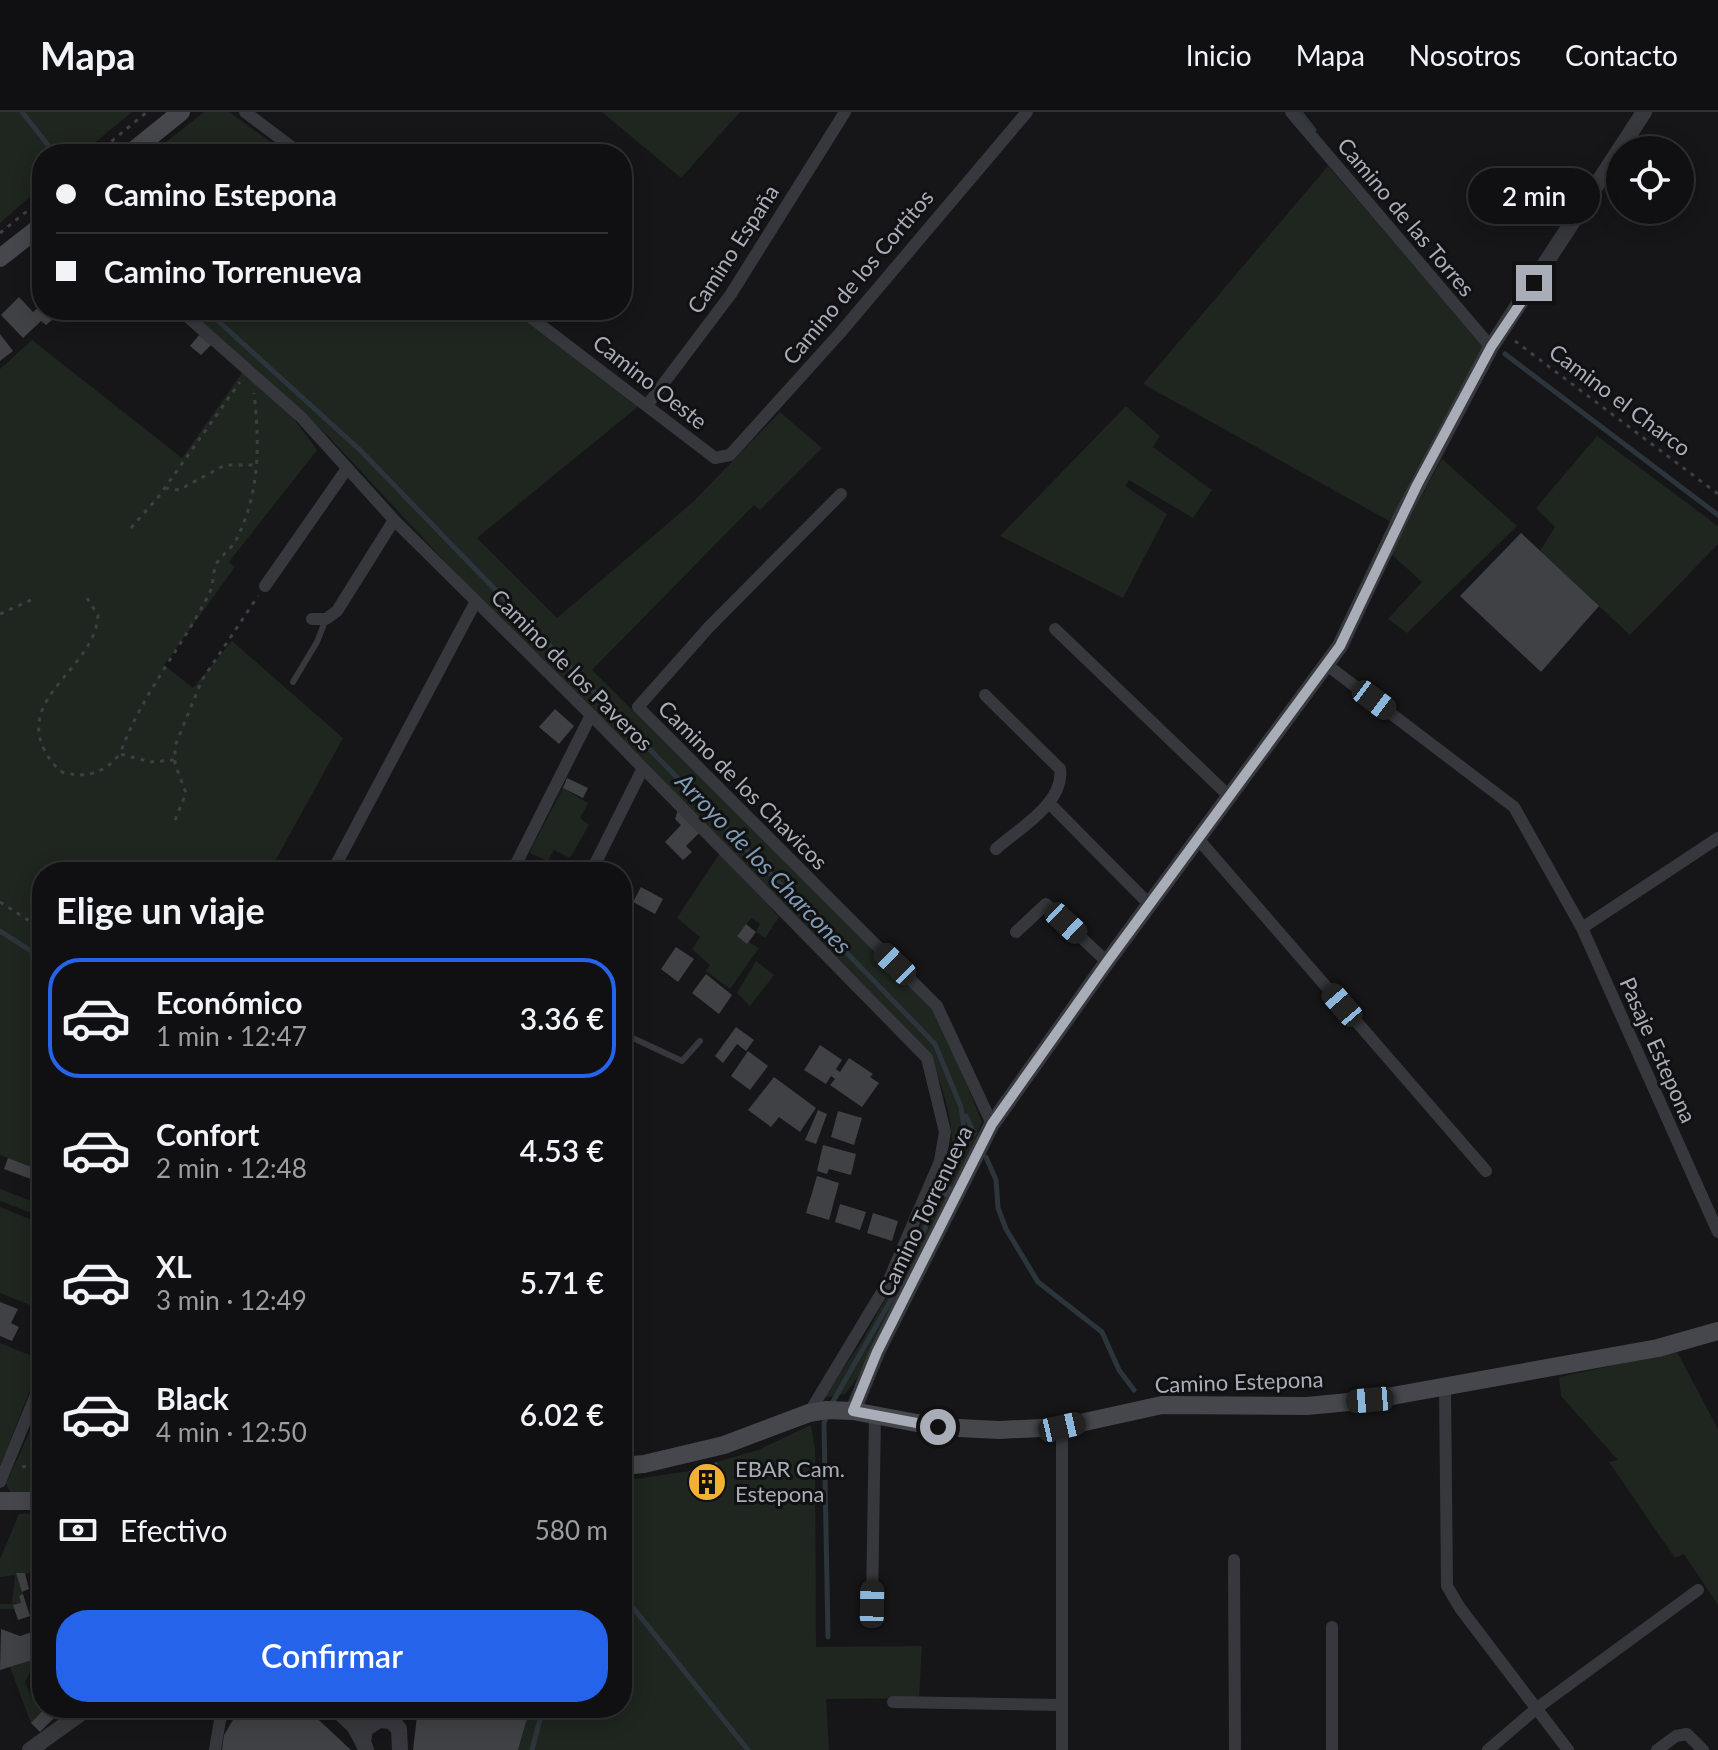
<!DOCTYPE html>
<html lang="es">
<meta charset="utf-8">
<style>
:root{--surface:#101012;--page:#19191b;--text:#f1f3f6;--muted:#9c9d9f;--line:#303032;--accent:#2563eb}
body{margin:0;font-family:Lato,sans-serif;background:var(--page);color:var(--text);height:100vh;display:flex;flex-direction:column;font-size:30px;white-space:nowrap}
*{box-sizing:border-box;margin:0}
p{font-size:26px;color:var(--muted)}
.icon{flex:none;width:44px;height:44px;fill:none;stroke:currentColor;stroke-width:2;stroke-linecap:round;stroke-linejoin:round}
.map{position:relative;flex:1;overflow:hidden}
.panel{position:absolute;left:32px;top:750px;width:600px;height:856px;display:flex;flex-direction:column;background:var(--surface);border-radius:32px;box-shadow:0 4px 20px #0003,0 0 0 2px var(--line)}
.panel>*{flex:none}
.banner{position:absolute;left:32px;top:32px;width:600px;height:176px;border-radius:32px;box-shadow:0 4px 20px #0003,0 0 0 2px var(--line);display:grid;align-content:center;height:176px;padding:0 24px;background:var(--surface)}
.buttons{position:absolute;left:1606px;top:24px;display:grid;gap:16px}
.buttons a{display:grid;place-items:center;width:88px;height:88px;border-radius:50%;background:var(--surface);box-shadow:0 4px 20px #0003,0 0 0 2px var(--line);font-size:40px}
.end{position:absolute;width:36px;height:36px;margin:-18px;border:10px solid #a8adb8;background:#111;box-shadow:0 0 0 4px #111}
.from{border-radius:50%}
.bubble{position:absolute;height:56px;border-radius:28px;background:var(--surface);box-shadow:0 4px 20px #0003,0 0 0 2px var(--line);font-size:26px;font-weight:600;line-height:56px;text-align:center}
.car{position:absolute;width:24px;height:48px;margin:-24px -12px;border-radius:10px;box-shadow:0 0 6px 2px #0007;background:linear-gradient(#222 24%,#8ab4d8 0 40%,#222 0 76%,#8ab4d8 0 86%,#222 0)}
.banner b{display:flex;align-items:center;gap:28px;height:76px;font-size:30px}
.banner b+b{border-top:2px solid var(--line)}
.banner i{width:20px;height:20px;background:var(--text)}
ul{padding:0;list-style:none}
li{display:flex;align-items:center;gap:24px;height:120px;margin:0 16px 12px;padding:0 8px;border:4px solid transparent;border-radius:32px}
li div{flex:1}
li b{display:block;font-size:30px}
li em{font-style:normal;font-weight:600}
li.on{border-color:var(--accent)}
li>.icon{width:72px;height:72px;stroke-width:1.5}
h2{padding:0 24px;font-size:36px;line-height:96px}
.pay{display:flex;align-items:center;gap:20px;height:88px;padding:0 24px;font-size:30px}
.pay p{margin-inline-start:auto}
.action{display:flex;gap:16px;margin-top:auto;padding:16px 24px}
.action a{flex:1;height:92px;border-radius:32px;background:var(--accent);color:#fff;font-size:32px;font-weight:600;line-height:92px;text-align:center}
header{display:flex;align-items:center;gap:48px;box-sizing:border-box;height:112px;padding:0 40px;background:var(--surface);border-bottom:2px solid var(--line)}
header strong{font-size:38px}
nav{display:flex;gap:44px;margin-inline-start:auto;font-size:28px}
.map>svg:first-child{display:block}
.green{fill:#1e261f}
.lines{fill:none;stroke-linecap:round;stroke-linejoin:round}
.stream{stroke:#2c353c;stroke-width:5}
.building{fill:#404145}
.path{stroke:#3d3f44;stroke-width:3;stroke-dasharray:4 6;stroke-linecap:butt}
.service{stroke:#37383d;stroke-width:6}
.minor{stroke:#37383d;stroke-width:12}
.tertiary{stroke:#37383d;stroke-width:16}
.secondary{stroke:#45474d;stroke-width:18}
.route{stroke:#a8adb8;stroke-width:10}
.labels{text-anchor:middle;stroke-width:6;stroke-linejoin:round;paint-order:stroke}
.street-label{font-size:22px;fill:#a8adb8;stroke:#111113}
.poi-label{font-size:22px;fill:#a8adb8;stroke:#111113;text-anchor:start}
.water-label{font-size:24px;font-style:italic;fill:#7f9bb3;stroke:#111113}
</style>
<header>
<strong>Mapa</strong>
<nav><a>Inicio</a><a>Mapa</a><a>Nosotros</a><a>Contacto</a></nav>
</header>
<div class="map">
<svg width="1718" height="1638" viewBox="0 0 1718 1638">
<rect width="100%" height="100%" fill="#161618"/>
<g class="green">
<polygon points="0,0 132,0 81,42 42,42 42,74 0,111"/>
<polygon points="204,0 229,0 287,42 151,42"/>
<polygon points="602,0 740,0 681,66"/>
<polygon points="1328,54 1486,237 1391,410 1143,272"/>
<path d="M188 198H514L640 293 477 426 557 506 693 390 780 300 822 336 760 398 754 393 592 558 931 896 946 921 982 1010 953 1079 935 1070C940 1059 948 1047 951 1035 956 1014 937 953 925 937L450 455 328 324Z"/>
<polygon points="32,228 182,346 242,261 283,292 317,338 229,450 235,455 164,553 193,576 232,529 343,626 269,760 42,760 42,1059 0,1043 0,257"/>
<polygon points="1126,294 1160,324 1153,335 1212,378 1193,406 1129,368 1125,374 1167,402 1123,486 1000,424"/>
<polygon points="1597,324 1718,414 1718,432 1630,523 1540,439 1555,415 1536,396"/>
<polygon points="1442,347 1517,414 1407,521 1388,507 1422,470 1390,441"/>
<polygon points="563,676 588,691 580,706 589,713 570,746 554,738 548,749 529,741"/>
<polygon points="720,741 779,805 765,826 756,820 760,812 752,806 737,823 759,836 730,877 706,859 710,853 692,837 700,825 677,806"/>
<polygon points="756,849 774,863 750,894 737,881"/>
<polygon points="0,1077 42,1093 42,1105 0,1089"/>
<polygon points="936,1080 949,1086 906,1173 896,1168"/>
<polygon points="0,1095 42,1112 42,1198 0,1181"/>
<polygon points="891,1177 903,1182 861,1261 845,1282 823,1286 862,1229"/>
<polygon points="0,1231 42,1248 0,1354"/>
<polygon points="1677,1240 1718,1317 1718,1493 1684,1442 1675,1446 1609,1350 1618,1348 1561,1284 1559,1265"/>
<polygon points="42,1292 42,1380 10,1380 6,1372"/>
<polygon points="811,1313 815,1337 816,1535 922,1534 919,1586 826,1587 829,1638 518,1638 530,1596 622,1596 622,1369 689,1359 724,1379 717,1350 758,1338"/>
<polygon points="42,1401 42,1462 16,1461 23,1482 19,1484 21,1491 15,1497 0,1497 0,1492 12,1492 15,1463 0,1465 0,1447 19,1402"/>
<polygon points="42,1545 42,1563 39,1556 32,1556 25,1570 34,1590 45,1596 31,1611 10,1555"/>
</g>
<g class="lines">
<g class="stream">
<polyline points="22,0 55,42"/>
<polyline points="1300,0 1314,18"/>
<polyline points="206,198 360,338 935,932 961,995 966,1030 892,1186 831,1293"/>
<polyline points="1505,242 1718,403"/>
<polyline points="0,819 42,846"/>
<polyline points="966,1004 974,1021"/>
<polyline points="986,1045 996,1068 998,1096 1006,1117 1038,1170 1102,1220 1119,1258 1134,1278"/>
<polyline points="827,1303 824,1311 828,1525"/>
<polyline points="622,1482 748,1638"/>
<polyline points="532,1638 543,1596"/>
</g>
</g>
<g class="building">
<polygon points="19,185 33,200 42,192 42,198 64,198 46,213 41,209 23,226 1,203"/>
<polygon points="0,222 13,239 0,249"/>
<polygon points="199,223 211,233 201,243 190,234"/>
<polygon points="1521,421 1599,494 1541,560 1460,484"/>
<polygon points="555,597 574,614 559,632 539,615"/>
<polygon points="567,666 588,676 583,686 563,676"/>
<polygon points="678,698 700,720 686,734 692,740 683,748 665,730 681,713 675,707"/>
<polygon points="641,775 663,787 655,802 633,790"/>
<polygon points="746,812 756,820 747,832 737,824"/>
<polygon points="676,835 694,847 678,870 661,857"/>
<polygon points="706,862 732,883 719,902 692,881"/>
<polygon points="736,915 754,928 746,939 737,932 723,951 715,944"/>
<polygon points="820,933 842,948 836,957 840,960 849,946 873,962 870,965 879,971 862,995 830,973 835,967 831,964 826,972 804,958"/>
<polygon points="748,939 768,954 750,978 731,964"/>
<polygon points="774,965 816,996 800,1020 779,1005 771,1015 748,998"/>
<polygon points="818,998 827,1002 816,1032 805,1028"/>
<polygon points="838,999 862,1006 854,1033 831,1025"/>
<polygon points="823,1033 856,1042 851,1063 829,1057 827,1062 817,1059"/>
<polygon points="8,1046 42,1059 42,1076 34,1073 36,1069 4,1057"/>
<polygon points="817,1064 839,1071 829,1108 806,1101"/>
<polygon points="840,1092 866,1100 860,1118 835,1110"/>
<polygon points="873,1101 898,1109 892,1129 867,1121"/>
<polygon points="0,1190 18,1197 11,1211 19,1215 12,1229 0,1224"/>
<polygon points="717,1350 725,1380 697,1387 689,1359"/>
<polygon points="16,1461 25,1461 29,1477 22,1480"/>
<polygon points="23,1482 30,1504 18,1508 13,1493 21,1491 19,1484"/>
<polygon points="1,1517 20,1524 35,1519 42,1545 0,1558"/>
<polygon points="45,1596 56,1596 58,1602 40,1620 31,1611"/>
<polygon points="240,1596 306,1596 351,1638 222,1638 224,1623"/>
<polygon points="418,1596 530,1596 518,1638 413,1638"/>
</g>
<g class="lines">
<g class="path">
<polyline points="96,42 147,0"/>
<polyline points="0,121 42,87"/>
<polyline points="1515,229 1718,382"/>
<polyline points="165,376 179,378 225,353 257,353"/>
<polyline points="131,416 159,384 240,270"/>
<path d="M87 486 98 503C96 554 20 583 43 635 48 645 53 653 62 660 87 667 104 661 120 642"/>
<polyline points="0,502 31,488"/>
<path d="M174 648 151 650 120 642C141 583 181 537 209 482 214 473 212 463 216 453 219 445 230 438 235 430 260 382 260 333 254 281"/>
<polyline points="175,708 186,681 175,652 175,634 202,568 258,484"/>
<polyline points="0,790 42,817"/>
<polyline points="22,1355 42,1351"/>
</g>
<g class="service">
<polyline points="293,570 317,530 326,507"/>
<polyline points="622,921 682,949 700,929"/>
</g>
<g class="minor">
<polyline points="245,0 301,42"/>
<polyline points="1291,0 1491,235"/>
<polyline points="180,198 301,305 396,410 591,603 927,946 945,1020 940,1049 888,1170 809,1301"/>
<polyline points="521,198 715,346 730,343 840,221 1027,0"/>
<polyline points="648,292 731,182 845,0"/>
<polyline points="841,382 709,515 638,595 937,894 992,1012"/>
<polyline points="265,474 346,358"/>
<polyline points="312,507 326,507 337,499 394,408"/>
<polyline points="1055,517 1230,685"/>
<polyline points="1327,553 1514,695 1582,816 1718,1120"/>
<path d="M985 583 1060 657C1065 691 1018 717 996 737"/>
<polyline points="1049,691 1150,793"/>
<polyline points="1199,728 1486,1059"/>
<polyline points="332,760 476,489"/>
<polyline points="512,760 591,603"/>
<polyline points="591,760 643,656"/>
<polyline points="1582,816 1718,726"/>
<polyline points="1016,820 1046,792 1107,850"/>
<polyline points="931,1072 957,1084"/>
<polyline points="1445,1275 1447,1474 1460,1496 1568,1638"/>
<polyline points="1062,1315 1062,1638"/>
<polyline points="622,1336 625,1354"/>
<polyline points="0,1370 42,1268"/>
<polyline points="1234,1448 1235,1638"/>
<polyline points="872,1492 875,1303"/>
<polyline points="893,1590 1062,1593"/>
<polyline points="395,1612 402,1596"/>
<polyline points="215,1638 220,1608 226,1596"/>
<polyline points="1332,1638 1332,1515"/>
<polyline points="1488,1638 1537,1596 1698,1478"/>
<polyline points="1657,1638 1676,1624 1687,1622 1703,1638"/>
</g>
<g class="tertiary">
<polyline points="853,1299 877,1240 992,1012 1107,850 1340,534 1403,401 1491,235 1644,0"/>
<polyline points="363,1630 354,1614 338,1599 374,1609"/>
<polyline points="30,1638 88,1596"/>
<polyline points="366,1638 363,1630 365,1617 379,1608 391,1609 399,1617 400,1638"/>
</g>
<g class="secondary">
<polyline points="129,42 181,0"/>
<polyline points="0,146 42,113"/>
<polyline points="622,1354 644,1352 724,1333 809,1301 827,1298 853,1299 938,1315 999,1318 1062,1315 1162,1293 1307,1294 1370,1288 1658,1236 1718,1219"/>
<polyline points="0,1389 42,1389"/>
</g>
</g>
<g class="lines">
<polyline class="route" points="938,1315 853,1299 877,1240 992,1012 1107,850 1340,534 1417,373 1491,235 1534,171"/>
</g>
<defs>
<g id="building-disc" transform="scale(2)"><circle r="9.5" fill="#f2b134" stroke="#111113"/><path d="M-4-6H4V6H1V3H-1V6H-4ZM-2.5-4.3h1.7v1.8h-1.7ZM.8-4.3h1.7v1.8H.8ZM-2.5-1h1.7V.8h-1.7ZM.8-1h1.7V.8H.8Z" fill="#111"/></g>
</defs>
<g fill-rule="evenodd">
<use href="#building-disc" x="707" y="1370"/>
</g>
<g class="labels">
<g class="street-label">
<text transform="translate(1406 105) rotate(50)" y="8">Camino de las Torres</text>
<text transform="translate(733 137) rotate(-57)" y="8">Camino España</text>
<text transform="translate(858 165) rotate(-50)" y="8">Camino de los Cortitos</text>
<text transform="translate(650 270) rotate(38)" y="8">Camino Oeste</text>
<text transform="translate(1620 288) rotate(37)" y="8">Camino el Charco</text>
<text transform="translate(572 558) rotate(45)" y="8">Camino de los Paveros</text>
<text transform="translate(743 673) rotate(45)" y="8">Camino de los Chavicos</text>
<text transform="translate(1658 938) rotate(66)" y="8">Pasaje Estepona</text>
<text transform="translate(925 1099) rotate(-64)" y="8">Camino Torrenueva</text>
<text transform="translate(1239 1270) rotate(-2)" y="8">Camino Estepona</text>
</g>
<g class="poi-label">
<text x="735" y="1365">EBAR Cam.<tspan x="735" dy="25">Estepona</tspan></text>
</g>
<g class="water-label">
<text transform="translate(763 752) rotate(46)" y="8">Arroyo de los Charcones</text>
</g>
</g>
</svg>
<div class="buttons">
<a><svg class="icon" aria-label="locate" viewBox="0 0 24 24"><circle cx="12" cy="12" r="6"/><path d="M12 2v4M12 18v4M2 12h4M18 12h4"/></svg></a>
</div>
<i class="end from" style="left:938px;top:1315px"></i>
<i class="end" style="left:1534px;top:171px"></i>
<div class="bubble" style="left:1468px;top:56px;width:132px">2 min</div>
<i class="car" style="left:1374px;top:588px;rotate:127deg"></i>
<i class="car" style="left:1066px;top:811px;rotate:133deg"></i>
<i class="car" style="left:895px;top:852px;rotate:314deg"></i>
<i class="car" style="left:1342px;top:893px;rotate:319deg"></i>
<i class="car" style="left:1370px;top:1288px;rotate:265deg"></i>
<i class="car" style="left:1062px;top:1315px;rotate:77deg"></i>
<i class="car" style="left:872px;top:1492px;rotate:1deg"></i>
<div class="banner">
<b><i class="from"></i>Camino Estepona</b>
<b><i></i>Camino Torrenueva</b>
</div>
<section class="panel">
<h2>Elige un viaje</h2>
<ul>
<li class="on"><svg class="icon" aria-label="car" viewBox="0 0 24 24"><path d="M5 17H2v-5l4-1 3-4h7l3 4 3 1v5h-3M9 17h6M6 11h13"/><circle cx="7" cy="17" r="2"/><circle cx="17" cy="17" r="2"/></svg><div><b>Económico</b><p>1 min · 12:47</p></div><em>3.36 €</em></li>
<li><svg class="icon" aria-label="car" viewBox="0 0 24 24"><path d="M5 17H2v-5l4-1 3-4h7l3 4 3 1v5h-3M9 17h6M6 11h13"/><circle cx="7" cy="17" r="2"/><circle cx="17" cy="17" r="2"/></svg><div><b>Confort</b><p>2 min · 12:48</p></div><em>4.53 €</em></li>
<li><svg class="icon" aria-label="car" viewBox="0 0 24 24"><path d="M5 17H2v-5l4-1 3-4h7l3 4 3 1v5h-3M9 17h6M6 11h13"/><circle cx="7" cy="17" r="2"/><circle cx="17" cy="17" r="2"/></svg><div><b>XL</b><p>3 min · 12:49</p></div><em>5.71 €</em></li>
<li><svg class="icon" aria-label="car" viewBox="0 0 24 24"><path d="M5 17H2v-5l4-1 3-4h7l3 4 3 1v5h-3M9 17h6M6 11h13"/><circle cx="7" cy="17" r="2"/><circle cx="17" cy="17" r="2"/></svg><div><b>Black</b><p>4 min · 12:50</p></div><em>6.02 €</em></li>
</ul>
<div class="pay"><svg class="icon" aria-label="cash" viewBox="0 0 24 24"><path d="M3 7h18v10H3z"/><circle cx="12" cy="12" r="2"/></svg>Efectivo<p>580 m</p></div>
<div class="action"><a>Confirmar</a></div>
</section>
</div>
